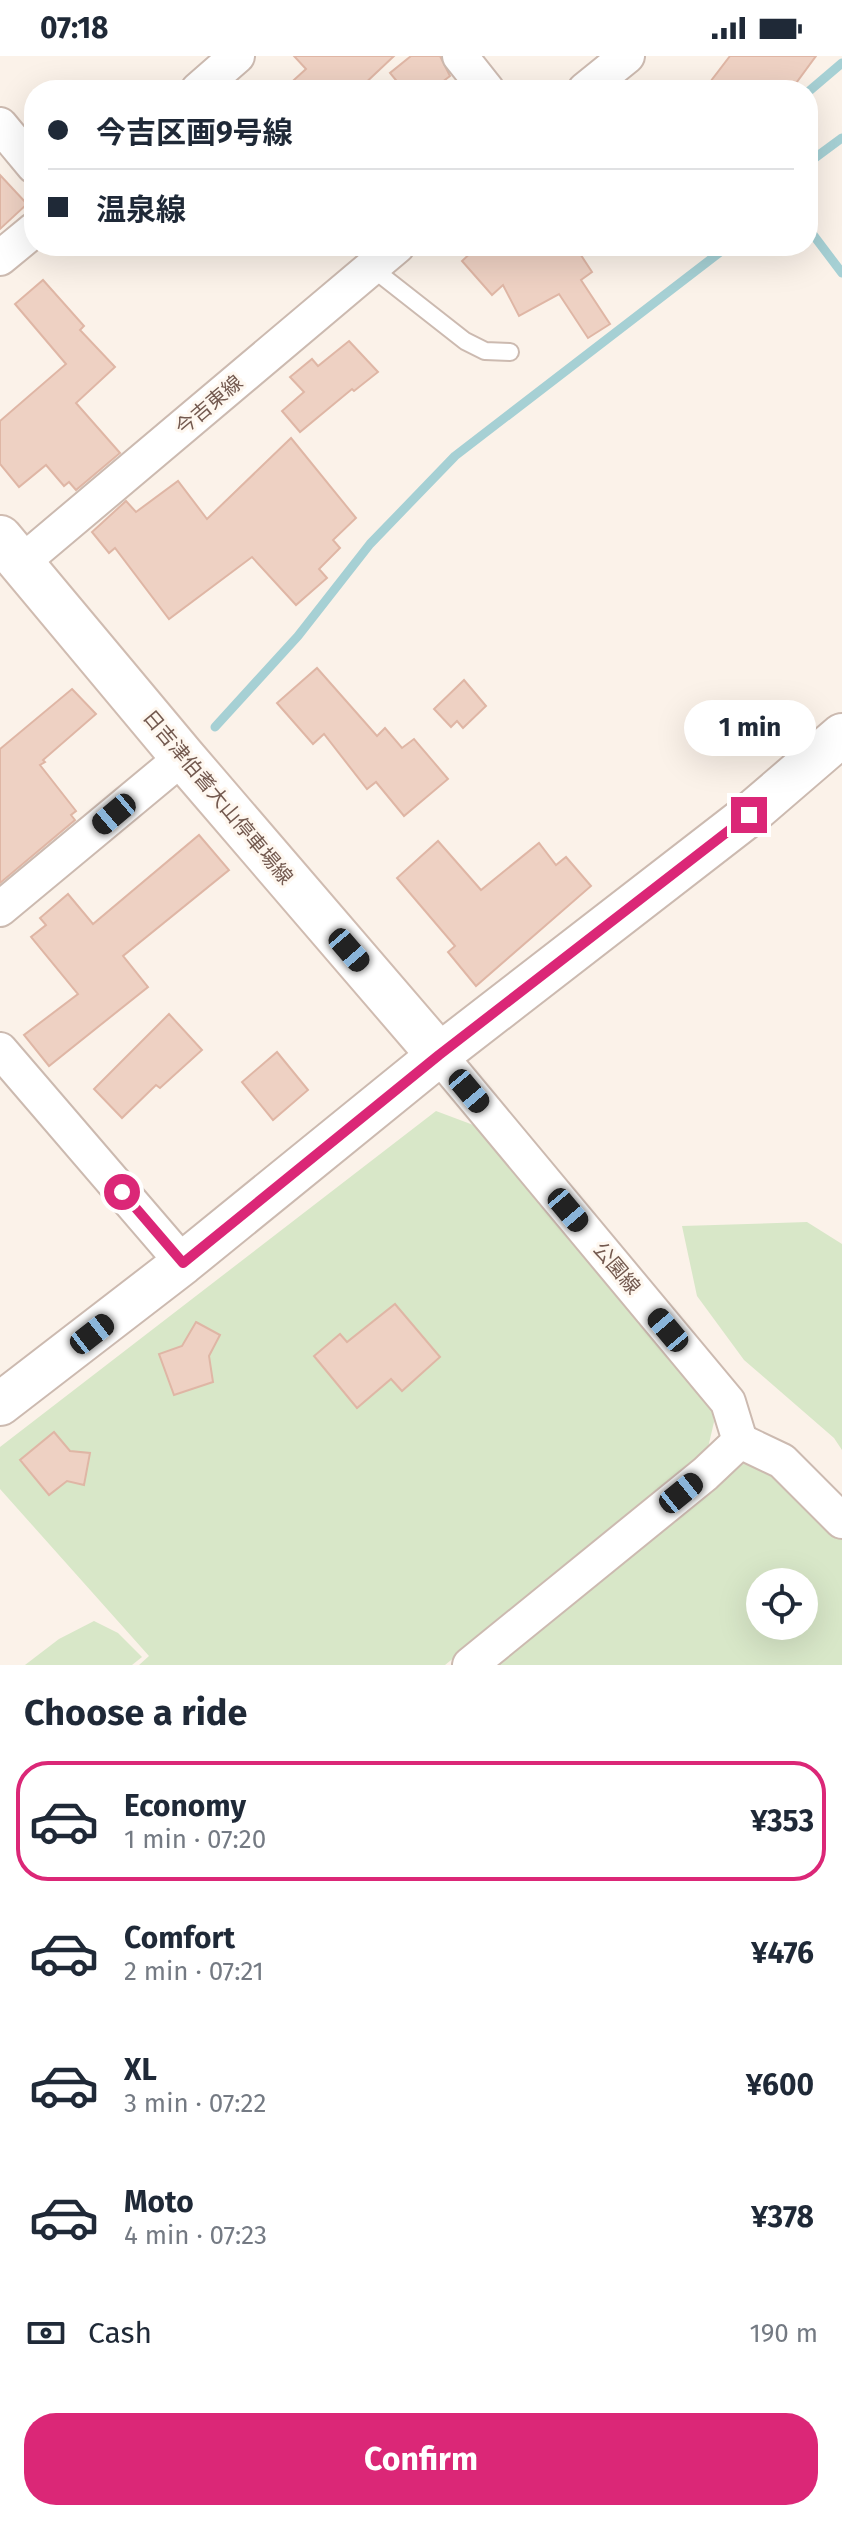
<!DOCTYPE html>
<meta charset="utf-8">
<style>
:root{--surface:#fff;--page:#f2f2f3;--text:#1f2937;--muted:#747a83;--line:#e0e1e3;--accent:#db2777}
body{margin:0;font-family:"Fira Sans","Noto Sans JP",sans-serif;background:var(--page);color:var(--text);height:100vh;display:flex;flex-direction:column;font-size:30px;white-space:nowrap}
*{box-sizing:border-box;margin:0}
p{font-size:26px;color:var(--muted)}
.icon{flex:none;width:44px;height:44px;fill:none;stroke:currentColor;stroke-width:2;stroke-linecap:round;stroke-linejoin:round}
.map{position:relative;height:1609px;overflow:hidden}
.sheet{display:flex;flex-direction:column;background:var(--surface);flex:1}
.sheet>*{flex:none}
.top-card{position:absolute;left:24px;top:24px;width:794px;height:176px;border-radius:32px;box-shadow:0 8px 32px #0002;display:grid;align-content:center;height:176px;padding:0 24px;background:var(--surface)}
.controls{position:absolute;left:746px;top:1512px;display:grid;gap:16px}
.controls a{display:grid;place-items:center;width:72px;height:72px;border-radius:50%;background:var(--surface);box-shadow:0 8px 32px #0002;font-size:40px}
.end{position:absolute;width:36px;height:36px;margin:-18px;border:10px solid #db2777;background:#fff;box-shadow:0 0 0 4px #fff}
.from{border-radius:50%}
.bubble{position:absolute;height:56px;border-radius:28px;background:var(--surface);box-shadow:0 8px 32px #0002;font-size:26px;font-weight:700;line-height:56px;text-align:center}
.car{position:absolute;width:24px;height:48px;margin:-24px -12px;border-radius:10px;box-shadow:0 0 6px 2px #0007;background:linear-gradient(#222 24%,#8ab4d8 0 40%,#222 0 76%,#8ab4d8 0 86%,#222 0)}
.top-card b{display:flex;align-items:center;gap:28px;height:76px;font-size:30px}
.top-card b+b{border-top:2px solid var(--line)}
.top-card i{width:20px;height:20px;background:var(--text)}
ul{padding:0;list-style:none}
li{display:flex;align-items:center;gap:24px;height:120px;margin:0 16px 12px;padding:0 8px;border:4px solid transparent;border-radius:32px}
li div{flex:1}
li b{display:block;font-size:30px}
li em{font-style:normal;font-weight:700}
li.selected{border-color:var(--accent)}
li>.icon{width:72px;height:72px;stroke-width:1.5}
h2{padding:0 24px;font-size:36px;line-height:96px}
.pay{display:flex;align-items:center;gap:20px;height:88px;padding:0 24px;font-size:30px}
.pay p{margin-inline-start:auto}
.primary-button{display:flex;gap:16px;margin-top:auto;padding:16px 24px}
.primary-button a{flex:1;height:92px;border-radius:32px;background:var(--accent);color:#fff;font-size:32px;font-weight:700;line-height:92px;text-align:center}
.status{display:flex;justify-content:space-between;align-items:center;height:56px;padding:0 40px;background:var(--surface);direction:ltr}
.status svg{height:22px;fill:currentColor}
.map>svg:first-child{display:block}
.green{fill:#d8e7c8;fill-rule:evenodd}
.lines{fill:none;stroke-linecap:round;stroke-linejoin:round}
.stream{stroke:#a6d0d4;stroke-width:9}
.building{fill:#eed1c3;stroke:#dfb6a5;stroke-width:2}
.service-casing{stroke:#ccbab0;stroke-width:20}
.minor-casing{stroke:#ccbab0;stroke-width:38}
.tertiary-casing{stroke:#ccbab0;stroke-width:46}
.secondary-casing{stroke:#d0bcb1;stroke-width:48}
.service{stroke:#fff;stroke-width:16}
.minor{stroke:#fff;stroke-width:34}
.tertiary{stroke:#fff;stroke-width:42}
.secondary{stroke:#fff;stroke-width:44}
.route{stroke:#db2777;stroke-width:10}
.labels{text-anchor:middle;stroke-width:6;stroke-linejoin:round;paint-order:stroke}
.street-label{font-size:20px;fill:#73594f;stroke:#fef7ef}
</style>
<div class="status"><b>07:18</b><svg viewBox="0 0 49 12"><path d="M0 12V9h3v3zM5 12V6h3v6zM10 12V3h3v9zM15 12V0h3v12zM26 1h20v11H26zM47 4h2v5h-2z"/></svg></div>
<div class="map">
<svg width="842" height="1609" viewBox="0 0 842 1609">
<rect width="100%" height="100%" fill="#fbf2e9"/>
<g class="green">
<polygon points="436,1055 476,1070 712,1351 714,1366 707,1396 445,1609 139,1609 149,1600 0,1433 0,1391"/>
<polygon points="807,1166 842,1188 842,1394 834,1382 744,1304 697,1240 682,1170"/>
<path d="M743 1408 769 1410 842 1481V1609H496ZM760 1526H804V1570H760Z"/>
<polygon points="94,1565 118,1577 142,1601 132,1609 25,1609 59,1583"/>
</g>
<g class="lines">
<g class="stream">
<polyline points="808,36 842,7"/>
<polyline points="808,107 842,82"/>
<polyline points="808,172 842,217"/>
<polyline points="215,671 298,580 370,488 455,400 728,190"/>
</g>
</g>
<g class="building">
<polygon points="294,0 394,0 358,34 283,34 306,13"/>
<polygon points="411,0 440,0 450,20 432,34 404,34 390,17"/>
<polygon points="730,0 816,0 791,34 704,34"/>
<polygon points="0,119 27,148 0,173"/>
<polygon points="478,190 575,190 592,216 581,224 610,268 588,282 559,238 519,260 503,229 492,239 462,205"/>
<polygon points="43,224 84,270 80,274 115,311 76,347 120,397 76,434 69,426 64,430 46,409 19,431 0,408 0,365 66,308 15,248"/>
<polygon points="349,285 378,316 354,335 352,333 300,376 282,355 304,336 290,321 312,303 318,310"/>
<polygon points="291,382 356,462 333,484 340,492 319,513 327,522 296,549 252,501 169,563 115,492 109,497 92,476 126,445 136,456 178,425 207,463"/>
<polygon points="317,612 377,680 385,672 402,692 414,683 448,723 404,760 376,726 367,733 324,678 313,688 277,647"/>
<polygon points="464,624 486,650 463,672 457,665 451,671 434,653"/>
<polygon points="72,633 96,658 43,704 45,706 40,709 76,755 71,759 75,764 0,827 0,693"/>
<polygon points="199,779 229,814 123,900 148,931 49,1010 24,979 78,938 31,881 46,869 40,862 68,838 93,868"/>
<polygon points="438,785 481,834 539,787 556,809 566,801 591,830 476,930 448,896 455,890 397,822"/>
<polygon points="169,958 202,994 160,1032 156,1029 122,1062 94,1033"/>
<polygon points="277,996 308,1034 273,1064 242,1026"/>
<polygon points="395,1248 440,1301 402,1335 391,1323 357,1352 314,1300 340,1278 347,1286"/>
<polygon points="196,1266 220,1279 209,1300 213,1326 174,1339 159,1298 182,1290"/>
<polygon points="54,1376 70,1395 90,1397 84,1429 67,1425 49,1439 20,1404"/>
</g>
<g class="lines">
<g class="service-casing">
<polyline id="service" points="372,212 465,285 485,295 510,296"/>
</g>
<g class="minor-casing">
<g id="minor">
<polyline points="460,0 487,34"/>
<polyline points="198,34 237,0"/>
<polyline points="585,34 627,0"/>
<polyline points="0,69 34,110"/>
<polyline points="0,202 34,174"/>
<polyline points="21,507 397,190"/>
<polyline points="0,853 183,701"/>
<polyline points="0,994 183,1207"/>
<polyline points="439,999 728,1346 740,1385 705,1418 470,1609"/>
<polyline points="740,1385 782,1405 842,1465"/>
</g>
</g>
<g class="tertiary-casing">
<polyline id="tertiary" points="0,1348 183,1207 439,999 749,759 842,679"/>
</g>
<g class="secondary-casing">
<polyline id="secondary" points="0,482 183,701 439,999"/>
</g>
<use href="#service" class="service"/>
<use href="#minor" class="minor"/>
<use href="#tertiary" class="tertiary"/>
<use href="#secondary" class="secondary"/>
</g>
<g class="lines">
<polyline class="route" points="122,1136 183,1207 439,999 749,759"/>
</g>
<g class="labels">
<g class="street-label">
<text transform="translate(209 349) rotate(-40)" y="7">今吉東線</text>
<text transform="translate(218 741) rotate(50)" y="7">日吉津伯耆大山停車場線</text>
<text transform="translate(617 1212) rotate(50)" y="7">公園線</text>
</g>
</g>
</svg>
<div class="controls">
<a><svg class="icon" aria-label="locate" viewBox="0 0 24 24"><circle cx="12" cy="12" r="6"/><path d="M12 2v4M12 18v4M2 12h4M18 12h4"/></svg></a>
</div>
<i class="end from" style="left:122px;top:1136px"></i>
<i class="end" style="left:749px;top:759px"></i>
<div class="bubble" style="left:684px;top:644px;width:132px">1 min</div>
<i class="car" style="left:114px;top:758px;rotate:230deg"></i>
<i class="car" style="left:349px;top:894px;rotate:139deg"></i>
<i class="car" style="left:469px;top:1035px;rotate:140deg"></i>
<i class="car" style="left:568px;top:1154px;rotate:140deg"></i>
<i class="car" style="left:668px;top:1274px;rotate:320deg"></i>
<i class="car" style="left:92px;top:1278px;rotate:52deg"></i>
<i class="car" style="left:681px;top:1437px;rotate:51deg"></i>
<div class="top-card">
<b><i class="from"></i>今吉区画9号線</b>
<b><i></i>温泉線</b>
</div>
</div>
<section class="sheet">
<h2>Choose a ride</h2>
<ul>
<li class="selected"><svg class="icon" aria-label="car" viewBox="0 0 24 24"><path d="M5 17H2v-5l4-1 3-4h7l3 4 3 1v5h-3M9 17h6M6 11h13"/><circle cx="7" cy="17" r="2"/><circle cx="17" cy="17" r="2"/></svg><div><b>Economy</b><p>1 min · 07:20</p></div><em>¥353</em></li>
<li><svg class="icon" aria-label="car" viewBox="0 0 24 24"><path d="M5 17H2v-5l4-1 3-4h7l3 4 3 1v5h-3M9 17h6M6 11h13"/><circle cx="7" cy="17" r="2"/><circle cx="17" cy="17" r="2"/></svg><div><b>Comfort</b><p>2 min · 07:21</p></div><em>¥476</em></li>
<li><svg class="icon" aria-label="car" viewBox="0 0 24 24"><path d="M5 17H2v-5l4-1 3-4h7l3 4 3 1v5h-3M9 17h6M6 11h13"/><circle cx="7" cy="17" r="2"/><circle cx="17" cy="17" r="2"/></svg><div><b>XL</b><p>3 min · 07:22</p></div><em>¥600</em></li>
<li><svg class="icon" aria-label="car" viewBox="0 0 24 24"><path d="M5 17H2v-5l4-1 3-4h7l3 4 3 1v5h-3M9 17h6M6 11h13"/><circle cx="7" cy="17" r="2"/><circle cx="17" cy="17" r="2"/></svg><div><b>Moto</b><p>4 min · 07:23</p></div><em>¥378</em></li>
</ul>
<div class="pay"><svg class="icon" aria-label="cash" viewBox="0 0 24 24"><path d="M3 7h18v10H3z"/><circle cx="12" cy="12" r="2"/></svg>Cash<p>190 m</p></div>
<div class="primary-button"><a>Confirm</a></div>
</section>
